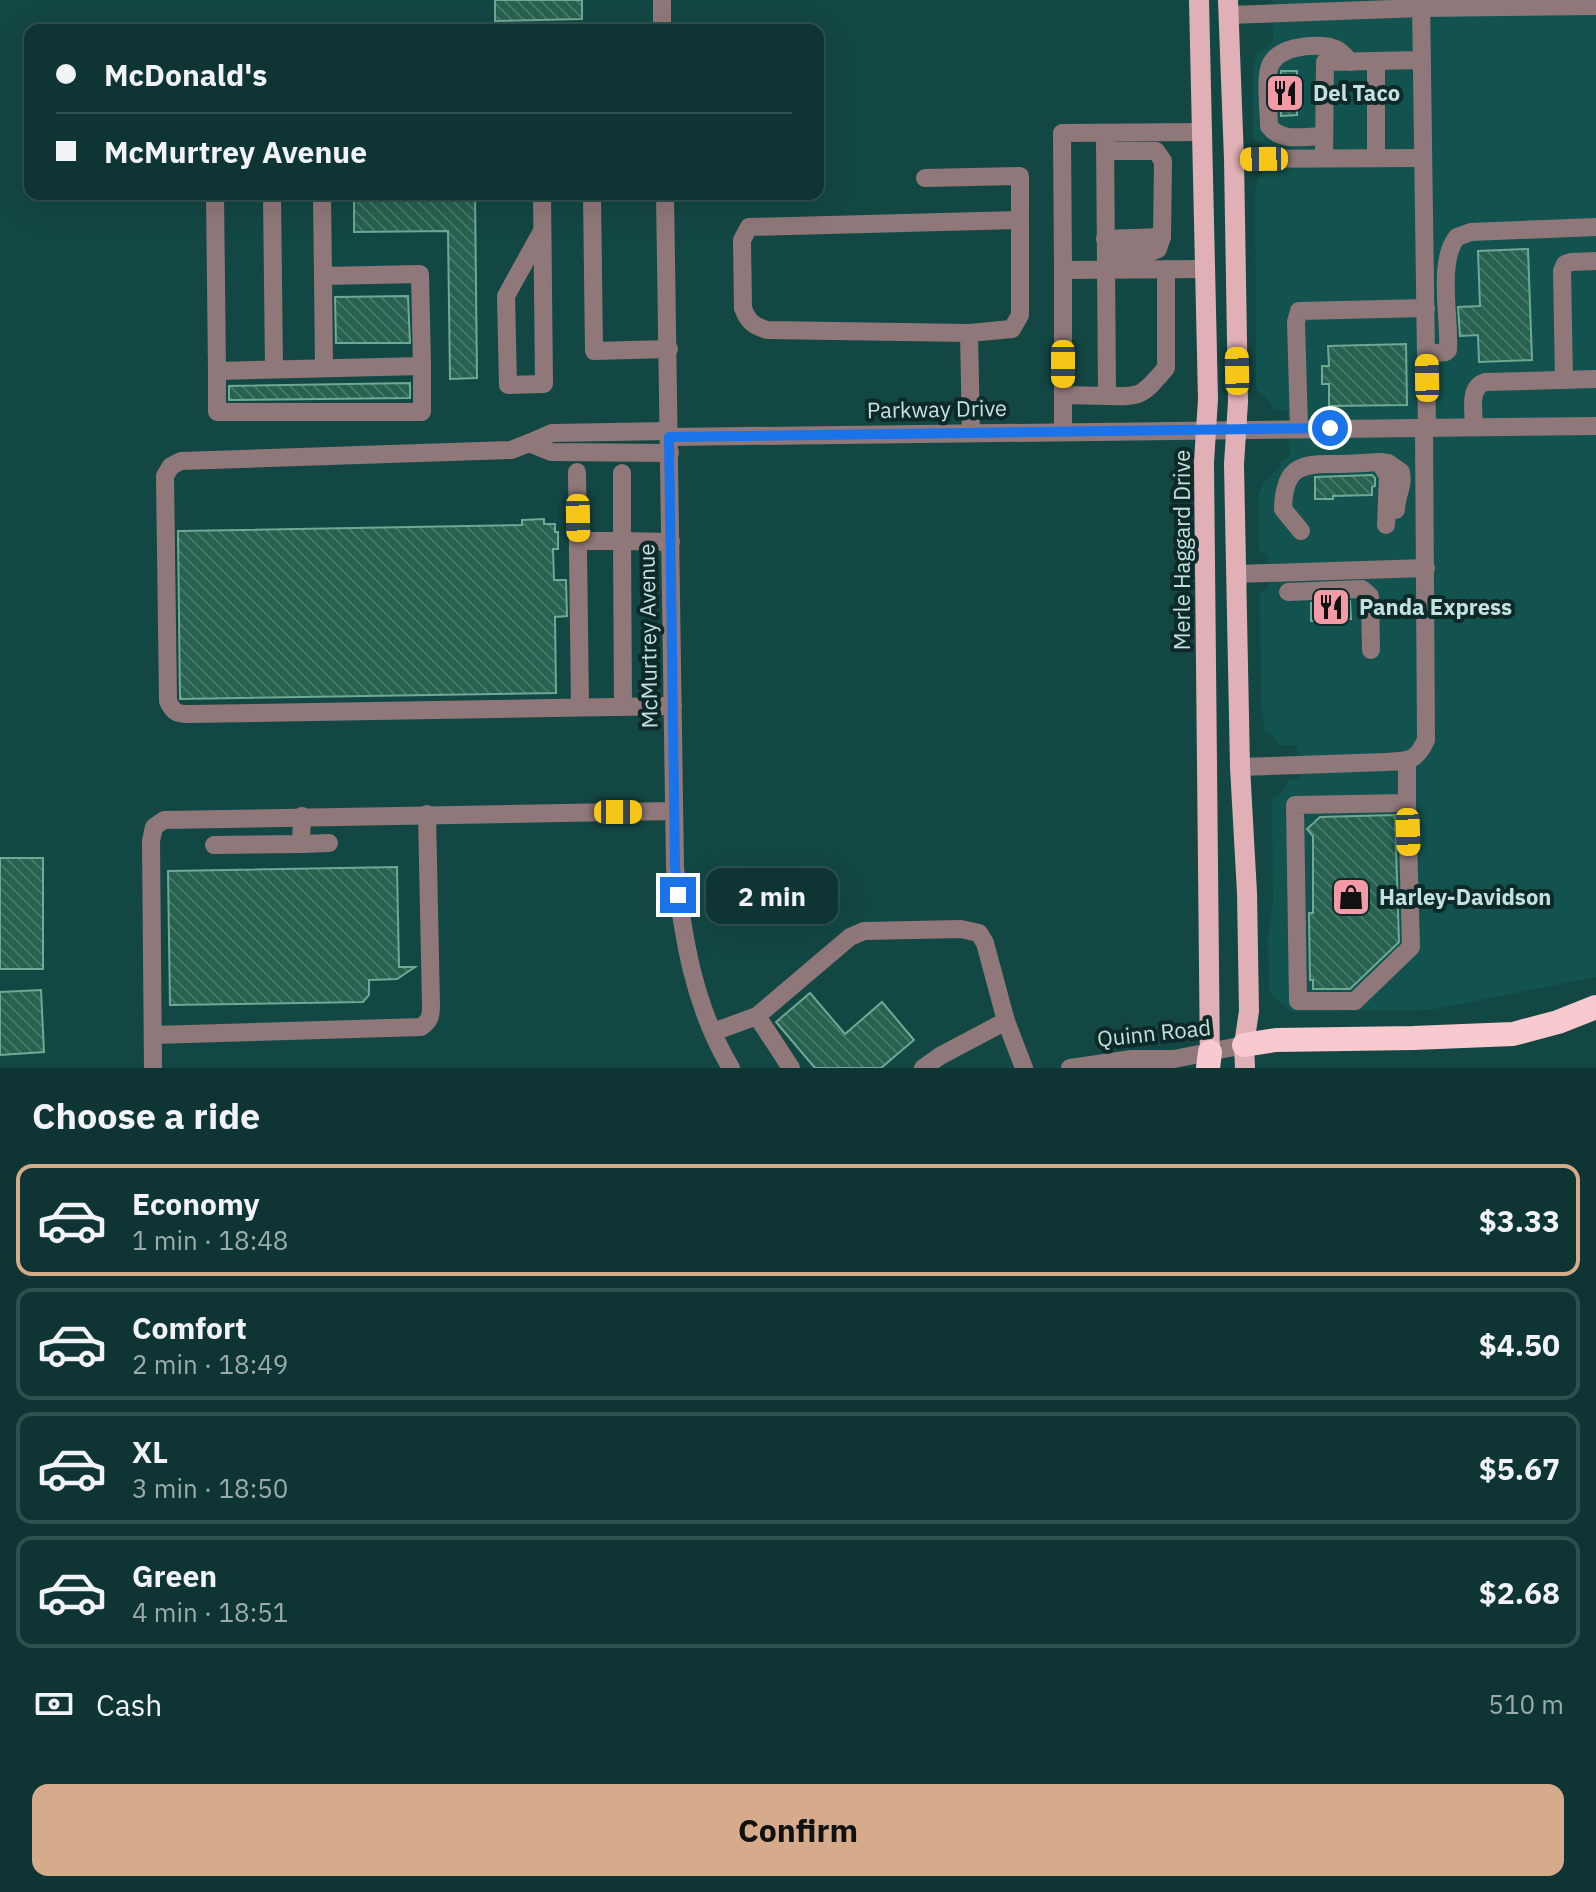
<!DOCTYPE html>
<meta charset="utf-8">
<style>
:root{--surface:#0e3533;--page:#173d3b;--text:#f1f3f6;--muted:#9babac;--line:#2e504e;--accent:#d6ab8b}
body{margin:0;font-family:"IBM Plex Sans",sans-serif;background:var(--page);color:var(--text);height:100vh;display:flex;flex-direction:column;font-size:30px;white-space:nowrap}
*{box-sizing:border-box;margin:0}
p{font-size:26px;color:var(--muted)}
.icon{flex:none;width:44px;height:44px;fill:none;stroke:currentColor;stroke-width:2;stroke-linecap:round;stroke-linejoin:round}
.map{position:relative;height:1068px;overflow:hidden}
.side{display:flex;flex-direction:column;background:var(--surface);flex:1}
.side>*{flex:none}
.banner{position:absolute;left:24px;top:24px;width:800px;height:176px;border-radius:16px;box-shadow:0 8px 32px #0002,0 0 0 2px var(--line);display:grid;align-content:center;height:176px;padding:0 32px;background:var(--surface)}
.end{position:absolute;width:36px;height:36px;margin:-18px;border:10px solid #1a73e8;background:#fff;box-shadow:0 0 0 4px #fff}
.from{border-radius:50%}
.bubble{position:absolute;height:56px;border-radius:16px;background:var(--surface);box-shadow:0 8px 32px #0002,0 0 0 2px var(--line);font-size:26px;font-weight:700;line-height:56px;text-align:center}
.car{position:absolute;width:24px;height:48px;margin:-24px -12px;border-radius:10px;box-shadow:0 0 6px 2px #0007;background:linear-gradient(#f5c518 24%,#345 0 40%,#f5c518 0 76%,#345 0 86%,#f5c518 0)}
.banner b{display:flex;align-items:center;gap:28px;height:76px;font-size:30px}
.banner b+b{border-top:2px solid var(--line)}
.banner i{width:20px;height:20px;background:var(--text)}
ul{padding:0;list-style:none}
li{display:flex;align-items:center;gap:24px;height:112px;margin:0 16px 12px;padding:0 16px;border:4px solid var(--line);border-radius:16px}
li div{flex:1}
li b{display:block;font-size:30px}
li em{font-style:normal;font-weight:700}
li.selected{border-color:var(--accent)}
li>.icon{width:72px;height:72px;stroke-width:1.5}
h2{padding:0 32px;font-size:36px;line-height:96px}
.pay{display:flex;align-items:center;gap:20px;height:88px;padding:0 32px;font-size:30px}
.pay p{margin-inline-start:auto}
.primary-button{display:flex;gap:16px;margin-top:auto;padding:16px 32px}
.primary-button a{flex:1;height:92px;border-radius:16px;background:var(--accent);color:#111;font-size:32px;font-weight:700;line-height:92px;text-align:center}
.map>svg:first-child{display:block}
.built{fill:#12524f}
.building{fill:url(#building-back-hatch);stroke:#6fa894;stroke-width:2}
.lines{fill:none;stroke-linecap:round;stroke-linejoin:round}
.minor{stroke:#90787a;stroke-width:18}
.major{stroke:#e0b0b6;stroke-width:20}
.highway{stroke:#f8cacf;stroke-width:24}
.route{stroke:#1a73e8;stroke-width:10}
.labels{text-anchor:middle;stroke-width:8;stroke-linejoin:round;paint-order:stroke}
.poi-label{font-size:22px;font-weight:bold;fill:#c2e1df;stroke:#0e2a28;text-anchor:start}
.street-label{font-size:22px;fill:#c2e1df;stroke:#0e2a28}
</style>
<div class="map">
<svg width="1596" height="1068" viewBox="0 0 1596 1068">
<defs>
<pattern id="building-back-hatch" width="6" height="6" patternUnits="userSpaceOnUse" patternTransform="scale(2)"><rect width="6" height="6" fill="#27614f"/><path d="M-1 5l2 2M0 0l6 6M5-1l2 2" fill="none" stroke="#457768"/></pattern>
</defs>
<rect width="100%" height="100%" fill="#134744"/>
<polygon class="built" points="1272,0 1596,0 1596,977 1430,1010 1291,1012 1269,992 1268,937 1273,901 1272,803 1274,796 1279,795 1287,786 1287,781 1300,778 1298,746 1278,745 1271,733 1265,732 1261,709 1260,593 1269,588 1268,560 1267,554 1259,551 1258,497 1263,483 1281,465 1280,462 1290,455 1288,412 1273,409 1265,395 1260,395 1256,386 1255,196 1258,179 1262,175 1262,145 1253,139 1253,67 1258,51 1262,51 1273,41"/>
<g class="building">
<polygon points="495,0 582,0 582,19 495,21"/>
<polygon points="1281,71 1297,71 1297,115 1281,116"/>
<polygon points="354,194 475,194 477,378 450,379 448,231 354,232"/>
<polygon points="1528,249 1532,360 1479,362 1478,335 1460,336 1458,307 1480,306 1478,251"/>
<polygon points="408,296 410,343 336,343 335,297"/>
<polygon points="1406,344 1407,405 1329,406 1329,384 1322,384 1322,366 1329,366 1328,346"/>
<polygon points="410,383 410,398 229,400 229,386"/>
<polygon points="1372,475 1375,478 1375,486 1372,487 1372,495 1333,496 1333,499 1315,499 1315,477"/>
<polygon points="544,519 544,524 555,524 555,532 558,532 558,549 553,549 554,580 566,580 567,616 555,617 556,693 180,699 178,531 522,525 522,520"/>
<polygon points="1350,601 1351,619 1311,621 1311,603"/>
<polygon points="1395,815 1399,942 1350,989 1313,989 1313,980 1310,980 1309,913 1313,913 1313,836 1307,829 1320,817"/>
<rect x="0" y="858" width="43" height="111"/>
<polygon points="397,867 399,967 415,967 397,979 369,980 369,995 363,1002 170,1005 168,871"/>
<polygon points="41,990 44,1052 0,1055 0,992"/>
<polygon points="810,993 845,1034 882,1002 914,1040 881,1068 815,1068 776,1022"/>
</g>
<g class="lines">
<g class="minor">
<polyline points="662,0 662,30"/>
<polyline points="1421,0 1427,427"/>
<polyline points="1228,15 1421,8 1596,6"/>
<polyline points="1376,61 1376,158"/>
<polyline points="1203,132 1062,133 1063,270 1205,269"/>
<path d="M1324 136C1305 136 1281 143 1269 126 1269 110 1265 83 1269 69 1275 46 1311 44 1330 47 1339 49 1345 55 1350 62"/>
<polyline points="1105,151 1156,151 1163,161 1162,237 1158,249 1151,252 1106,253"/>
<polyline points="1324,158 1325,62 1422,60"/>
<polyline points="1234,159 1423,158"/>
<polyline points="925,178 1020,176 1020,220"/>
<polyline points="215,194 217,371 422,366 420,274 323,276 322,194"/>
<polyline points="272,194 274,369"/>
<polyline points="542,194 544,384 508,385 506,296 542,231"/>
<polyline points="592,194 594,351 669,349"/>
<path d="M665 194 675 868C683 938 694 1007 731 1068"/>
<polyline points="1105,239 1162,237"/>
<polyline points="323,276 324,368"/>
<path d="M969 333 767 330C754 326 748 322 743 308L742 240 749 227 1020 220V315L1012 329 969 333 971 433"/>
<path d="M1426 354 1446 352 1448 350C1450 319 1437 261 1457 237L1471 232 1596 227"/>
<polyline points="217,371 217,412 422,412 422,366"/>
<polyline points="1564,380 1562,271 1565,264 1571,262 1596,261"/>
<polyline points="1063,395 1107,396 1105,133"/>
<path d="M1107 396C1144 397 1142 395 1166 368V269"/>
<path d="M1474 427C1474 411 1468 388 1485 382L1596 379"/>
<polyline points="1299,428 1296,322 1299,311 1426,308"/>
<polyline points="669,431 552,433 529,443 551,452 670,453"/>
<polyline points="1063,432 1063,270"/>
<polyline points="669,437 1596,426"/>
<path d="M529 443 511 450 181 461 171 466 165 476 168 701C173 712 177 714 188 714L673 706"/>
<path d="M1381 462 1388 463 1401 472C1404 487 1396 495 1396 510"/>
<polyline points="577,472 580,707"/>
<path d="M1301 531 1283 509C1284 470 1297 463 1334 464 1349 464 1364 463 1379 462L1388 476 1386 525"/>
<polyline points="579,541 622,541 622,473"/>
<polyline points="1236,574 1426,568"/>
<polyline points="1288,592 1362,589 1370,596 1371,650"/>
<polyline points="623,707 622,541 671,542"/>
<path d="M1240 767 1386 762C1408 761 1416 762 1426 740L1424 427"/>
<polyline points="1407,803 1411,947 1355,1001 1298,1001 1295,805 1407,803 1407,761"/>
<polyline points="301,844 329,843"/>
<polyline points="214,845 301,844 302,816"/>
<polyline points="757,1016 791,1068"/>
<polyline points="713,1032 757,1016 850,937 864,931 961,929 979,933 985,943 1006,1021 1024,1068"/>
<path d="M153 1035 421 1027C430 1021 431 1016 431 1005L427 814"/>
<polyline points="153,1068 151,841 154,827 164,820 674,811"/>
<polyline points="923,1068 940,1056 1006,1021"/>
<polyline points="1070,1068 1132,1059 1174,1059 1244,1045"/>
</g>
<g class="major">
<polyline points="1199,0 1208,399 1204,462 1210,1068"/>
<polyline points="1228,0 1234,159 1238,402 1234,464 1240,767 1247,893 1249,1011 1244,1045 1245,1068"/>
</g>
<g class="highway">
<polyline points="1244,1045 1276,1040 1413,1038 1513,1034 1558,1022 1596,1007"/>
<polyline points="1208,1068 1210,1052"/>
</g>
</g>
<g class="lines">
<polyline class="route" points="678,895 675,868 669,437 1330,428"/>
</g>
<defs>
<g id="restaurant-square" transform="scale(2)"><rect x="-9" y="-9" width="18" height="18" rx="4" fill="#f39aa7" stroke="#0e2a28"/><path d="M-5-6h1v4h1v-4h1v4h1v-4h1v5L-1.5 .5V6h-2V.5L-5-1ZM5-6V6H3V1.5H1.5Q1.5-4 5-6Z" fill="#111"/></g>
<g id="shop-square" transform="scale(2)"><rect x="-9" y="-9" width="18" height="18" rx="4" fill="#f39aa7" stroke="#0e2a28"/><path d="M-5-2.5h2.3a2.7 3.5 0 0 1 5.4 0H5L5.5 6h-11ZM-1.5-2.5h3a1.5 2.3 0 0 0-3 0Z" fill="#111"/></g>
</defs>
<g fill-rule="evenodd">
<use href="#restaurant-square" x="1285" y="93"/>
<use href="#restaurant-square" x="1331" y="607"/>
<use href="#shop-square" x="1351" y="897"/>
</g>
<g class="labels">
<g class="poi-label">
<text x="1313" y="101">Del Taco</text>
<text x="1359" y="615">Panda Express</text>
<text x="1379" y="905">Harley-Davidson</text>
</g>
<g class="street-label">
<text transform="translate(937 409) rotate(-1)" y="8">Parkway Drive</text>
<text transform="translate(1182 550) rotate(-90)" y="8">Merle Haggard Drive</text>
<text transform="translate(648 636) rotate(-91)" y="8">McMurtrey Avenue</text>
<text transform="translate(1154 1033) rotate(-6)" y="8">Quinn Road</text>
</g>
</g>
</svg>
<i class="end from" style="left:1330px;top:428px"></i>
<i class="end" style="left:678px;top:895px"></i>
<div class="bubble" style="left:706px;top:868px;width:132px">2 min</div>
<i class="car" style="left:1264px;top:159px;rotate:269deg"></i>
<i class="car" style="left:1063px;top:364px;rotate:180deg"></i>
<i class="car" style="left:1237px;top:371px;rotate:359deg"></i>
<i class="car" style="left:1427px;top:378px;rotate:359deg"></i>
<i class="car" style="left:578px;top:518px;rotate:179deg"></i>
<i class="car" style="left:618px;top:812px;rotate:90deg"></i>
<i class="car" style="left:1408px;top:832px;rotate:178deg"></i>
<div class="banner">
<b><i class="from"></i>McDonald's</b>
<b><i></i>McMurtrey Avenue</b>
</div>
</div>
<section class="side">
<h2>Choose a ride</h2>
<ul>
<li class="selected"><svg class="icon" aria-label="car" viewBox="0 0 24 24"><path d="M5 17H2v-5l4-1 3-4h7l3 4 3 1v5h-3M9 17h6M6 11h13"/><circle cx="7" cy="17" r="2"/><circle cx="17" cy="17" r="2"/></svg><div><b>Economy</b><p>1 min · 18:48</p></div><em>$3.33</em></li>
<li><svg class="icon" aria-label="car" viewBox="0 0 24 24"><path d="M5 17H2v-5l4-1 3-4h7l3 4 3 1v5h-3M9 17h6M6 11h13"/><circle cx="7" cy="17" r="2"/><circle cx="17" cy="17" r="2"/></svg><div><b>Comfort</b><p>2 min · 18:49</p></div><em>$4.50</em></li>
<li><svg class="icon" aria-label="car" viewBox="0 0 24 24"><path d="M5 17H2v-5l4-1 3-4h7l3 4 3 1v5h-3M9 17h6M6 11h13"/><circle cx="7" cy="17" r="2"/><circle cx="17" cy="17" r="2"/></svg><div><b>XL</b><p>3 min · 18:50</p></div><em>$5.67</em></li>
<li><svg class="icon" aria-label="car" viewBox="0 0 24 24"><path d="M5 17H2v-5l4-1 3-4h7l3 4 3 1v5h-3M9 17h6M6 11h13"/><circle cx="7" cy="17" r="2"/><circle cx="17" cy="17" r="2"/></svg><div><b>Green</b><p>4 min · 18:51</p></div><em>$2.68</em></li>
</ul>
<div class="pay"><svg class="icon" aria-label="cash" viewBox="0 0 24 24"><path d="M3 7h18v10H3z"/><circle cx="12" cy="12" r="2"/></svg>Cash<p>510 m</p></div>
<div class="primary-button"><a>Confirm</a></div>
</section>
